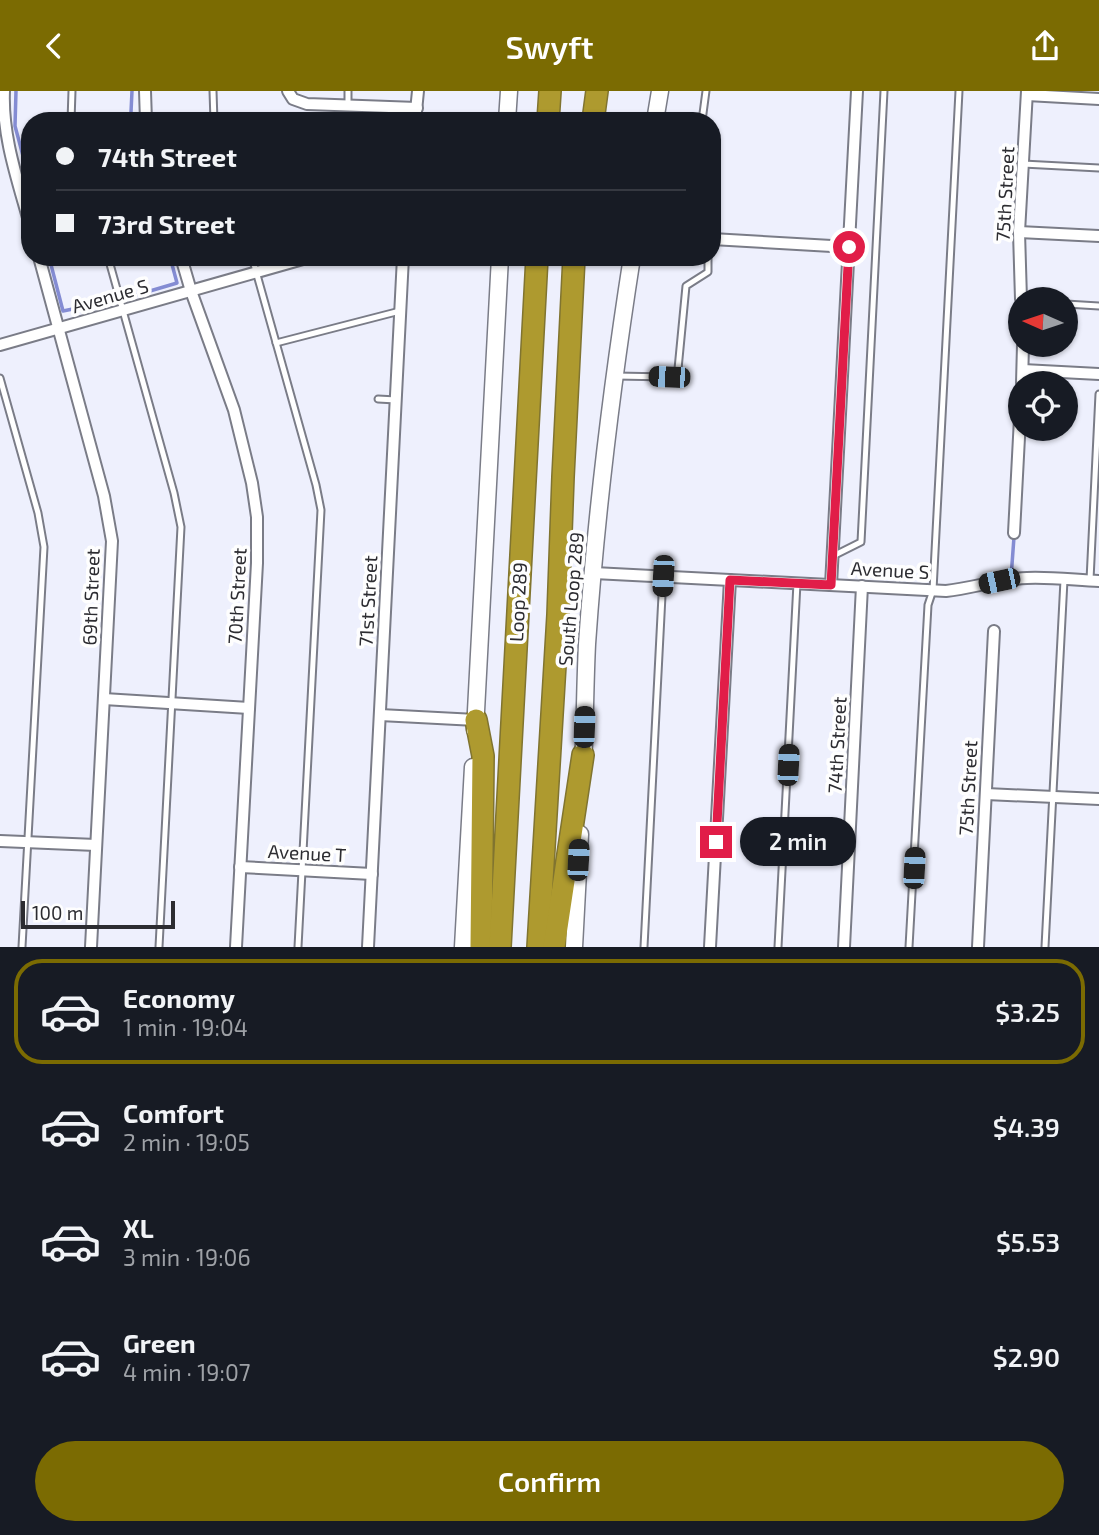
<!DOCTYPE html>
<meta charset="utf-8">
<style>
:root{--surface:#171b24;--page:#20242c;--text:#f1f3f6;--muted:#9ea1a6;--line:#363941;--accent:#7b6b02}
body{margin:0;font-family:"Exo 2",sans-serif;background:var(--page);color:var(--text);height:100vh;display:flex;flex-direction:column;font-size:26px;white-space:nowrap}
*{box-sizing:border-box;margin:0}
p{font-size:23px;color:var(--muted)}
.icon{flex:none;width:38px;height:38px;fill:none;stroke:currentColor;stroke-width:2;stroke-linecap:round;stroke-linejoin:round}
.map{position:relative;height:856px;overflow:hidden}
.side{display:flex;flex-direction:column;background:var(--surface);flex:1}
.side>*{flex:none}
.banner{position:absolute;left:21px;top:21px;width:700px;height:154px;border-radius:28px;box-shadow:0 2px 5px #0004;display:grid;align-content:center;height:154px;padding:0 35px;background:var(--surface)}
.needle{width:46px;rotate:273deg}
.controls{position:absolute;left:1008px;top:196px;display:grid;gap:14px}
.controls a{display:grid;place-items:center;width:70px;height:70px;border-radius:50%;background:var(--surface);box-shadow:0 2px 5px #0004;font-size:35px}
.scale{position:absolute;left:21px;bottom:18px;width:154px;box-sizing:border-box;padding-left:7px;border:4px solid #2c2c31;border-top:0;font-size:19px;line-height:24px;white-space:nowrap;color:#2c2c31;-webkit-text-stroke:5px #fefefe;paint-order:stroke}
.end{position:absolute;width:32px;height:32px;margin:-16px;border:9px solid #e11d48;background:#fff;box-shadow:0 0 0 4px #fff}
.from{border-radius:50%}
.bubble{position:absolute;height:49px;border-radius:24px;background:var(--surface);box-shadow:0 2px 5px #0004;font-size:23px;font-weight:600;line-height:49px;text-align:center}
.car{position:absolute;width:21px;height:42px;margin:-21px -10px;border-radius:9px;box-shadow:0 0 5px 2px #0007;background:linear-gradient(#222 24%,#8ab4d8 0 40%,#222 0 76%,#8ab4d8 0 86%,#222 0)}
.banner b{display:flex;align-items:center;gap:24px;height:66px;font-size:26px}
.banner b+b{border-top:2px solid var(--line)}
.banner i{width:18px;height:18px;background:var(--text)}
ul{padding:12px 0 0;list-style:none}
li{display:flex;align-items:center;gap:21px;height:105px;margin:0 14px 10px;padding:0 21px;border:4px solid transparent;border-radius:28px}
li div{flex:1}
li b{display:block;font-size:26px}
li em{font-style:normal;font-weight:600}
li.current{border-color:var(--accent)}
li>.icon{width:63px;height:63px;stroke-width:1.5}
.primary-button{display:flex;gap:14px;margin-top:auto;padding:14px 35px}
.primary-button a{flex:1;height:80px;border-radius:42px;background:var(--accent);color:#fff;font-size:28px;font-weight:600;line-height:80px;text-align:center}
header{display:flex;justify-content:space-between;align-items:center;height:91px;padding:0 35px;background:var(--accent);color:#fff;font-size:32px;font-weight:600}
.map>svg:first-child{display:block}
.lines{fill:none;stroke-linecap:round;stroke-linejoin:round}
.stream{stroke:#848cd3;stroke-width:3.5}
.lane-casing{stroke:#7a7c87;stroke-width:9}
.street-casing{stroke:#7a7c87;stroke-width:14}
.secondary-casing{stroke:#7a7c87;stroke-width:19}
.highway-casing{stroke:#807430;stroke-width:24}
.lane{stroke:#fff;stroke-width:5}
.street{stroke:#fff;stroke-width:10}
.secondary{stroke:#fff;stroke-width:16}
.highway{stroke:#ae9a2f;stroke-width:21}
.route{stroke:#e11d48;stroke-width:9}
.labels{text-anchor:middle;stroke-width:7;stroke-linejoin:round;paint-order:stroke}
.street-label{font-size:19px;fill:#2c2c31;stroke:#fefefe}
</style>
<header><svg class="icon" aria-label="back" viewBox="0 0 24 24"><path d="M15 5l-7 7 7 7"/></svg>Swyft<svg class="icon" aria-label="share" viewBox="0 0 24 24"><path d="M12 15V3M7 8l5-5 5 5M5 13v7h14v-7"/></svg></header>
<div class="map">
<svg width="1099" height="856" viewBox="0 0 1099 856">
<rect width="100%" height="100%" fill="#eef0fd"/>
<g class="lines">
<g class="stream">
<polyline points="16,0 15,35 30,91"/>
<polyline points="132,0 131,21 133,30"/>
<polyline points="49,166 63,220 112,210"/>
<polyline points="133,205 177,192 170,166"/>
<polyline points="1011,487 1014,446"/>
</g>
<g class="lane-casing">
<g id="lane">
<polyline points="213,0 214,30"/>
<polyline points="348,14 348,0"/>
<polyline points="71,30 72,0"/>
<polyline points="702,30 706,0"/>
<polyline points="1023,73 1099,77"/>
<polyline points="108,166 174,402 181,436 159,856"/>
<polyline points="252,166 316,394 321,419 298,856"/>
<polyline points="1066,213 1099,215"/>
<polyline points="276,252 400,220"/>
<polyline points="616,285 669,286 678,278 686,195 708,181 708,166"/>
<polyline points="0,287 38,422 44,456 22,856"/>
<polyline points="378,308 396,309"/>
<polyline points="833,465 861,451 884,0"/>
<polyline points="1090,489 1099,303"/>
<polyline points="644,856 663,485"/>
<polyline points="778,856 797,492"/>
<polyline points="909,856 928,514 933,499 959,0"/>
<polyline points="1045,856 1064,489"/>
</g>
</g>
<g class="street-casing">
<g id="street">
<path d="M4 0C2 46 18 90 30 134"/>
<polyline points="145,0 146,30"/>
<polyline points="288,0 293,8 307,13 417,17"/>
<polyline points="1027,4 1099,8"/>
<polyline points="415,30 418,0"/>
<polyline points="1019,141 1099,145"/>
<polyline points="712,148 849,156"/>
<polyline points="39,166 104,405 112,450 91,856"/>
<polyline points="181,166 191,200 234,319 252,392 257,426 257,472 236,856"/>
<polyline points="1021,208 1019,141 1027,0"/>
<polyline points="0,254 310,166"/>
<polyline points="1023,279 1099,283"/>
<polyline points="1022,292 1023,254"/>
<polyline points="1014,442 1020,327"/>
<path d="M594 482 946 500C973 497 999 488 1027 487 1051 486 1075 489 1099 490"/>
<polyline points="831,494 857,0"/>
<polyline points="104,608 249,617"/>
<polyline points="380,624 476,629"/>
<polyline points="986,703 1099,708"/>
<polyline points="0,750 96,754"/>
<polyline points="240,776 372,783"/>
<polyline points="368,856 403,166"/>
<polyline points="710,856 730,489"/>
<polyline points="844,856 862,495"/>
<polyline points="978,856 994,540"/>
</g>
</g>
<g class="secondary-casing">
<g id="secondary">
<polyline points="507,30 509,0"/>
<polyline points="655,30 660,0"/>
<polyline points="475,639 500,166"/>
<path d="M583 676C585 635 585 594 587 553 596 424 612 294 632 166"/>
<polyline points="463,856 473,676"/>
<polyline points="574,856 580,743"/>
</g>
</g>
<g class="highway-casing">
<g id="highway">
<polyline points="548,30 550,0"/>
<polyline points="593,30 597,0"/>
<polyline points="476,629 483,665 481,856"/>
<polyline points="500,856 537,166"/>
<polyline points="538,856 558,524 563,386 574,166"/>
<polyline points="554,856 583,664"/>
</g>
</g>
<use href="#lane" class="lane"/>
<use href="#street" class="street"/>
<use href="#secondary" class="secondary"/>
<use href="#highway" class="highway"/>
</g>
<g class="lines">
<polyline class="route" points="716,751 730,489 831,494 849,156"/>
</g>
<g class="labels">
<g class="street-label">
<text transform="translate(1005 103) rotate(-87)" y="7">75th Street</text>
<text transform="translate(110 205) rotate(-16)" y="7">Avenue S</text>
<text transform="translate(890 479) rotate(3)" y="7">Avenue S</text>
<text transform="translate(237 505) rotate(-87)" y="7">70th Street</text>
<text transform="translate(91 506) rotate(-88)" y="7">69th Street</text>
<text transform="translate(571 508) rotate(-85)" y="7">South Loop 289</text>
<text transform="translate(368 510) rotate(-87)" y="7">71st Street</text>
<text transform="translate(518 511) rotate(-87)" y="7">Loop 289</text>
<text transform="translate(837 654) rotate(-87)" y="7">74th Street</text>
<text transform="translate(968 697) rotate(-87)" y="7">75th Street</text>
<text transform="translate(307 762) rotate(3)" y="7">Avenue T</text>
</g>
</g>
</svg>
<div class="controls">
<a><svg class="needle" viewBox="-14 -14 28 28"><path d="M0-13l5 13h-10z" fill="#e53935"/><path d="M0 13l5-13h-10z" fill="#9ea1a6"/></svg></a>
<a><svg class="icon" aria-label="locate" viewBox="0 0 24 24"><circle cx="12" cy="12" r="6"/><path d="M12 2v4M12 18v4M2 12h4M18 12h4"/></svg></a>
</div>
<div class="scale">100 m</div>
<i class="end from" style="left:849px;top:156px"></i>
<i class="end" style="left:716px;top:751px"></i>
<div class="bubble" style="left:740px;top:726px;width:116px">2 min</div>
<i class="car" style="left:669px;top:286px;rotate:272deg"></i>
<i class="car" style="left:663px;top:485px;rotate:183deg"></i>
<i class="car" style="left:999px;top:490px;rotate:258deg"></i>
<i class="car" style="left:584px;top:636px;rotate:2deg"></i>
<i class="car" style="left:788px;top:674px;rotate:3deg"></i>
<i class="car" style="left:578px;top:769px;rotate:3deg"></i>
<i class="car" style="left:914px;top:777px;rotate:3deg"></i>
<div class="banner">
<b><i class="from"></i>74th Street</b>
<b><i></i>73rd Street</b>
</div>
</div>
<section class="side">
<ul>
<li class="current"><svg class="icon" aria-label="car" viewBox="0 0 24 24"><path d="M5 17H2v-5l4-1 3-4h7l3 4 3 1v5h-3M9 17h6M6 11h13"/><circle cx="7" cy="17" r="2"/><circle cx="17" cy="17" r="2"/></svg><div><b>Economy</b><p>1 min · 19:04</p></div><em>$3.25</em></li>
<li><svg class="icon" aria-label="car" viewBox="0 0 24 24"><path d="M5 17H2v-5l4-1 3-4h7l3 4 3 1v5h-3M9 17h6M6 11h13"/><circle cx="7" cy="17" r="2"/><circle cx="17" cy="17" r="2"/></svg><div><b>Comfort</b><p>2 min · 19:05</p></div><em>$4.39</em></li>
<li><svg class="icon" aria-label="car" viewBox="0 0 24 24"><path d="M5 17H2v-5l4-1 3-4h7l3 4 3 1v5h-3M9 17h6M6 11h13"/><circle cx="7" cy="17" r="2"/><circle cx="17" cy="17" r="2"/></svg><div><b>XL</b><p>3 min · 19:06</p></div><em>$5.53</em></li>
<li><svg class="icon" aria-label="car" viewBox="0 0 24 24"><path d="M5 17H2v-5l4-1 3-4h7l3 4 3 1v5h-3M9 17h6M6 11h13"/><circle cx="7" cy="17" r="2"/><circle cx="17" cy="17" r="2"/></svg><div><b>Green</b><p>4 min · 19:07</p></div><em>$2.90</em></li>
</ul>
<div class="primary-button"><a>Confirm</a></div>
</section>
